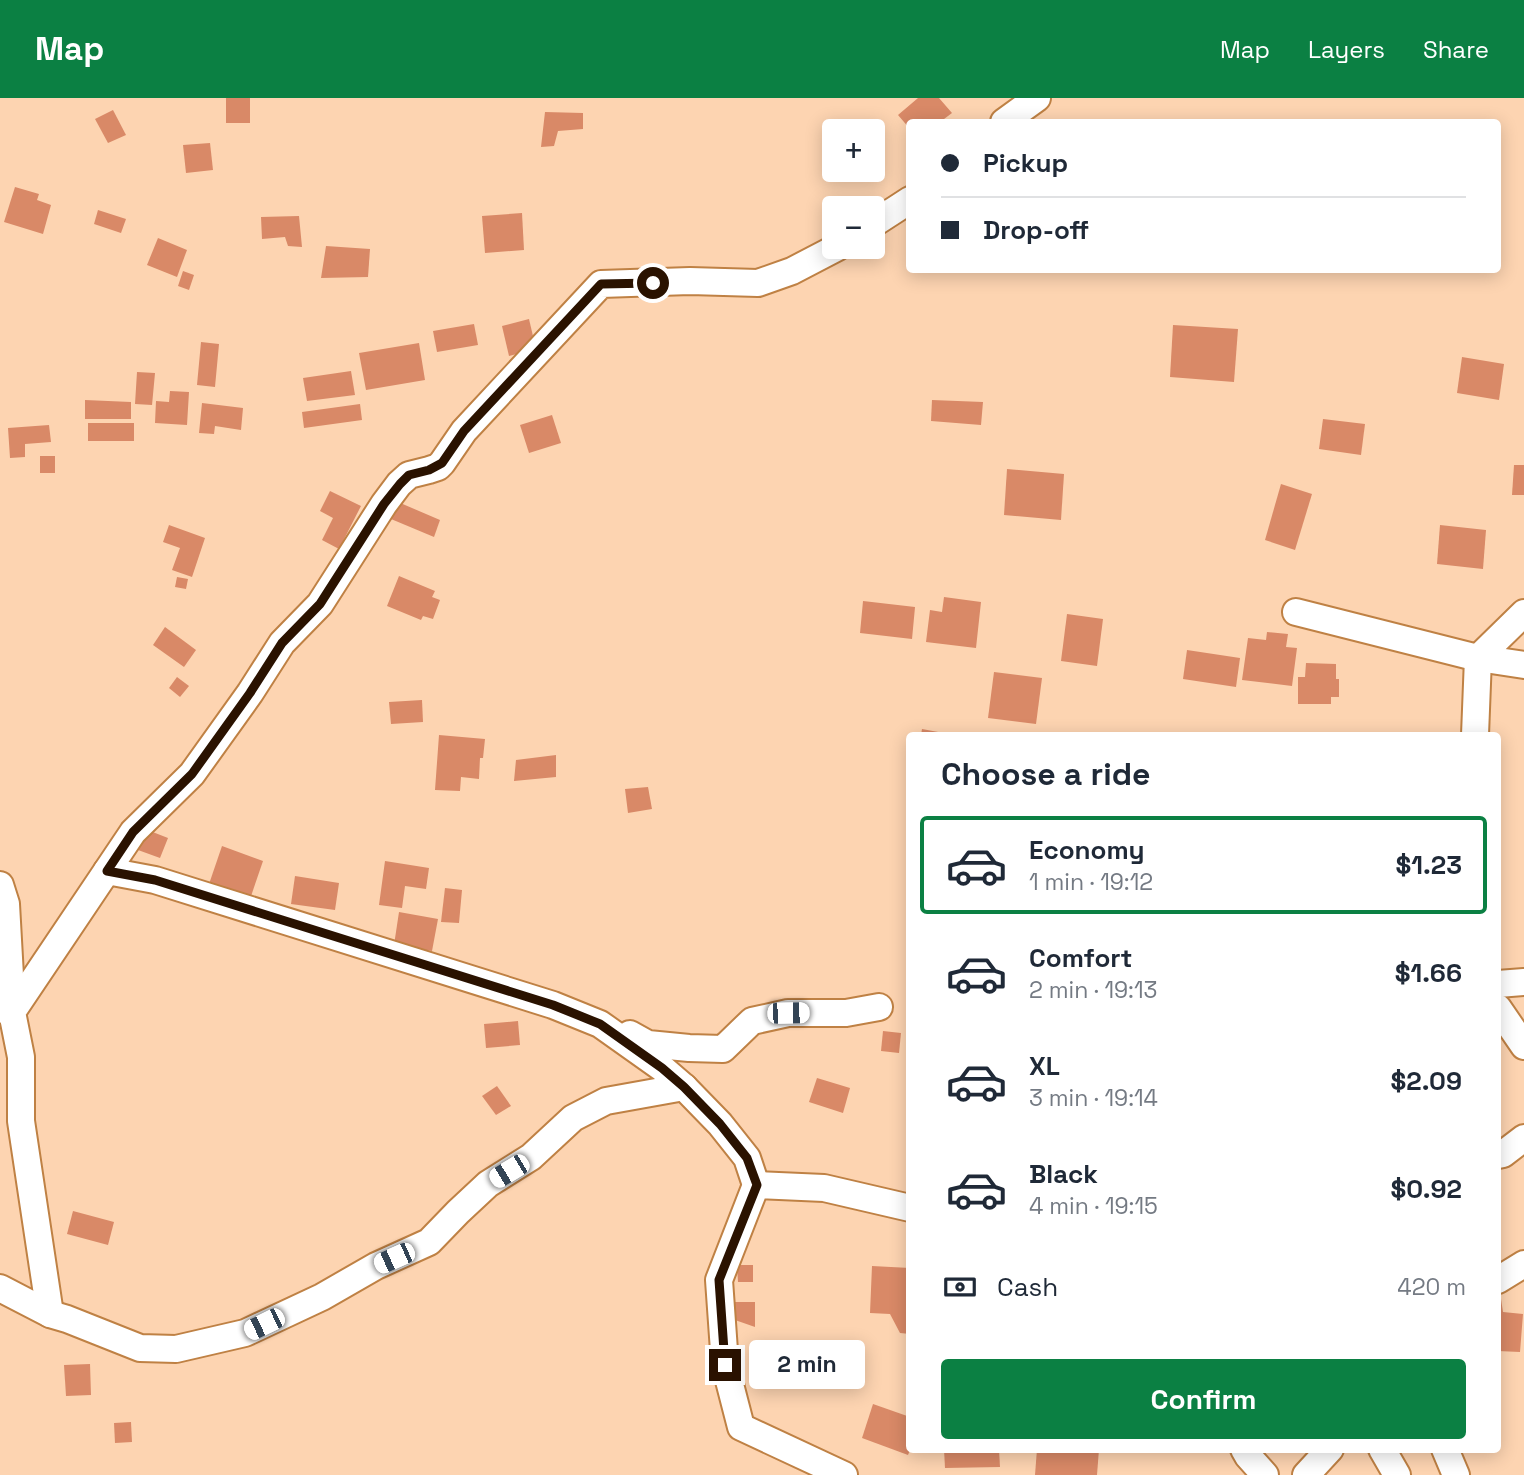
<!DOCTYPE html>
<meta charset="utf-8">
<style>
:root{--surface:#fff;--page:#f6f6f7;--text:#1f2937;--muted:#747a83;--line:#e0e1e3;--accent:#0b8043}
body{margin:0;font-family:"Space Grotesk",sans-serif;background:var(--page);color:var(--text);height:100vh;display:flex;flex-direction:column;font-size:26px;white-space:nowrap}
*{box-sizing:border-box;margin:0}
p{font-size:23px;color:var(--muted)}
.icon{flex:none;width:38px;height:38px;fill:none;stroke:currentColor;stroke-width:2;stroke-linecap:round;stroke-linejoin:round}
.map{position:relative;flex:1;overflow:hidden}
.details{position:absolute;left:906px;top:634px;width:595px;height:721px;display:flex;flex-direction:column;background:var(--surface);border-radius:7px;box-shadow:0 4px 18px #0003}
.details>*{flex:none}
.hud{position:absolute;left:906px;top:21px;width:595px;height:154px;border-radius:7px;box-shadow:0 4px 18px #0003;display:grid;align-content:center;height:154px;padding:0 35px;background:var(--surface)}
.controls{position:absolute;left:822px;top:21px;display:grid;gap:14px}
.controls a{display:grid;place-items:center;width:63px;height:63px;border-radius:7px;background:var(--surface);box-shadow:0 4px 18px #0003;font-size:35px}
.end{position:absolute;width:32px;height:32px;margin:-16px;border:9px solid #2a1200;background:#fff;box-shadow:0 0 0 4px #fff}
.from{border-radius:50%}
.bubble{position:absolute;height:49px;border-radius:7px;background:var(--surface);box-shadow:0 4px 18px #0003;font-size:23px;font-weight:700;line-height:49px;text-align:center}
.car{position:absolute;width:21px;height:42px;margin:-21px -10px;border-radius:9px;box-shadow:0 0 5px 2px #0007;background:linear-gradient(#fff 24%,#345 0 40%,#fff 0 76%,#345 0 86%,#fff 0)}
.hud b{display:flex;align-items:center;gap:24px;height:66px;font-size:26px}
.hud b+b{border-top:2px solid var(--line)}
.hud i{width:18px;height:18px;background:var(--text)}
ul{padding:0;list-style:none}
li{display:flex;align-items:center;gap:21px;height:98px;margin:0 14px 10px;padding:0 21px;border:4px solid transparent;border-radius:7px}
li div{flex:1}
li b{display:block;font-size:26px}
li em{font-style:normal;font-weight:700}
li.active{border-color:var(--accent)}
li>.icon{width:63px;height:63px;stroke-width:1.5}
h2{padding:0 35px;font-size:32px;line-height:84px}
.pay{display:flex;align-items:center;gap:18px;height:77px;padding:0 35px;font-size:26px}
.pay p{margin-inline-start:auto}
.cta{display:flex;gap:14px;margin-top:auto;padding:14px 35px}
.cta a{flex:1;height:80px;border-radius:7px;background:var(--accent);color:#fff;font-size:28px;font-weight:700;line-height:80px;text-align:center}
header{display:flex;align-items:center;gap:42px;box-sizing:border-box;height:98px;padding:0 35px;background:var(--accent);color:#fff}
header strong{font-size:33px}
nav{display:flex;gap:38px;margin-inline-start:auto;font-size:24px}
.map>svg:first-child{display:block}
.building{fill:#d98967}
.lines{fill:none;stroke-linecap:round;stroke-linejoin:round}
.minor-casing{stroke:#bf8144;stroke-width:30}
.minor{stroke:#fff;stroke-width:26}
.route{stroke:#2a1200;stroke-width:9}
</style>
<header>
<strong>Map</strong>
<nav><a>Map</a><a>Layers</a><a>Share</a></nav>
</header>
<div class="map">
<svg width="1524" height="1377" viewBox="0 0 1524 1377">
<rect width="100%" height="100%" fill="#fdd4b1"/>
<g class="building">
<rect x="226" y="0" width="24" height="25"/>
<polygon points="918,0 939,0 952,15 940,24 910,24 910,31 898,17"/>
<polygon points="113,12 126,37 108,45 95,21"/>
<polygon points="545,14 583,15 583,31 558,33 554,48 541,49"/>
<polygon points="210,45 213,72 186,75 183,47"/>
<polygon points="15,89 39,96 37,102 51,107 43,136 4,124"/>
<polygon points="98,112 126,121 121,135 94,126"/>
<polygon points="522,115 524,152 485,155 482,118"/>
<polygon points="299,118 302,149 288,148 285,139 262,141 261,119"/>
<polygon points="158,140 187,152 177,179 147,167"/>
<polygon points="326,148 370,151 368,179 321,180"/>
<polygon points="183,173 194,177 189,192 178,188"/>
<polygon points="529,221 536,251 509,258 502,228"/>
<polygon points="474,226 478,247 437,254 433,233"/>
<polygon points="1173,227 1238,231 1234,284 1170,279"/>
<polygon points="201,244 219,246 215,289 197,287"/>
<polygon points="419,245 425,282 366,292 359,255"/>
<polygon points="1462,259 1504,266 1499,302 1457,295"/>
<polygon points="351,273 355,297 307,303 303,280"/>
<polygon points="137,274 155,275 152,307 135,306"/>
<polygon points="170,293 189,294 187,327 155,325 156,303 169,304"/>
<polygon points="85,302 131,304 131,321 85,321"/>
<polygon points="932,302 983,304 981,327 931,323"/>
<polygon points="202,305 243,310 241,332 215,328 214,336 199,335"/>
<polygon points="360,306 362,322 304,330 302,314"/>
<polygon points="552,317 561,345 529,355 520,327"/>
<polygon points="1323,321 1365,326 1361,357 1319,351"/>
<rect x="88" y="325" width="46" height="18"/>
<polygon points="49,327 51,344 25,346 25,359 10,360 8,330"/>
<rect x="40" y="358" width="15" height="17"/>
<polygon points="1514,367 1524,367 1524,397 1512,397"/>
<polygon points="1007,371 1064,376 1061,422 1004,417"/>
<polygon points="1281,386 1312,396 1295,452 1265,442"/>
<polygon points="330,393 361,408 339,451 322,442 333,420 320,413"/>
<polygon points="398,404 440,422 434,439 391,421"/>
<polygon points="169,427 205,440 192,479 172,472 180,450 163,444"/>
<polygon points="1440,427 1486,432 1483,471 1437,466"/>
<polygon points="399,478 435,493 432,499 440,502 433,521 423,518 421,522 387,508"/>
<polygon points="177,479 188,481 186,491 175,489"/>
<polygon points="944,499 981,504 976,550 926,544 930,512 942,514"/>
<polygon points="863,503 915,509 912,541 860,535"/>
<polygon points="1067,516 1103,521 1097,568 1061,563"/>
<polygon points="165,529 196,552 184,569 153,547"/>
<polygon points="1267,534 1288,536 1286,549 1297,550 1292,588 1242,582 1248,540 1266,542"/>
<polygon points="1187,552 1240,560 1236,589 1183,581"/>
<polygon points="1306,565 1336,566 1336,581 1339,581 1339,599 1331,599 1331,606 1298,606 1298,579 1305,579"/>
<polygon points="994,574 1042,580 1036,626 988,620"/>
<polygon points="177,579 189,588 180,599 169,590"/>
<polygon points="422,602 423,624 391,626 389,604"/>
<polygon points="922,631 949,636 949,637 921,637"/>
<polygon points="439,637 485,641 483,660 480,660 479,681 461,679 460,693 435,692"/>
<polygon points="556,657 556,679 514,683 516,662"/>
<polygon points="648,689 652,711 628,715 625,691"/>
<polygon points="145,731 168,740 160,760 138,752"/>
<polygon points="222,748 263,763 249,804 208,789"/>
<polygon points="385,763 429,770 426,791 405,788 402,810 379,807"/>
<polygon points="295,778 339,785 335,812 291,806"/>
<polygon points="445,790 462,792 459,825 441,824"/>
<polygon points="399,814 438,821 432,853 394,847"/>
<polygon points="518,923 520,947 486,950 484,926"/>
<polygon points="883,933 901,935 899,955 881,953"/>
<polygon points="817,980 850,990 843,1015 809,1004"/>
<polygon points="497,988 511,1008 496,1017 482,998"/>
<polygon points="73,1113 114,1124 108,1147 67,1136"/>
<polygon points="737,1167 753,1167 753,1184 738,1184"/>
<polygon points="872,1168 910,1170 910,1236 900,1235 890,1216 870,1215"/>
<polygon points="1498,1200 1501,1201 1503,1214 1523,1216 1520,1254 1498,1253"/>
<polygon points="735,1204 755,1204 755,1229 735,1222"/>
<polygon points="90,1266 91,1297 66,1298 64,1267"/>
<polygon points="873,1306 910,1319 910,1352 908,1357 862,1340"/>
<polygon points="131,1324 132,1344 115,1345 114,1325"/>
<polygon points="944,1351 999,1351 1000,1369 945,1370"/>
<polygon points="1037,1351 1099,1351 1097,1377 1035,1377"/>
</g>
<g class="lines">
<g class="minor-casing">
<g id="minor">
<polyline points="1004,24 1037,0"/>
<polyline points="873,126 910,102"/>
<polyline points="1296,514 1478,560 1524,567"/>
<polyline points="1475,637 1478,560 1524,515"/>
<polyline points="107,773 155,782 553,907 600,926 662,970 684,989 720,1026 747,1060 756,1087"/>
<polyline points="0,787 6,806 12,914 11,917"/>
<polyline points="1498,886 1524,884"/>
<polyline points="1498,910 1524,948"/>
<polyline points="630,936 648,946 689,950 723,951 752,923 788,915 846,915 879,909"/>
<polyline points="1498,1057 1503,1056 1524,1040"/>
<polyline points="1498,1182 1524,1166"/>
<polyline points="0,1190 50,1216 67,1221 140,1250 176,1251 245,1235 322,1199 376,1168 429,1144 458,1114 488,1086 531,1059 573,1020 606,1003 684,989"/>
<polyline points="50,1216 21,1023 21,959 12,914 133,734 192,676 250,595 282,545 320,506 384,406 399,386 409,377 429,372 438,369 442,365 464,333 601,186 690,183 758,185 792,173 838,149"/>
<polyline points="1244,1351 1248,1358 1265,1377"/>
<polyline points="1382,1351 1397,1377"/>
<polyline points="1445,1351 1456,1377"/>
<polyline points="844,1377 741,1329 725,1267 719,1182 756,1087 824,1090 910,1110"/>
<polyline points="1306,1377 1330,1351"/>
</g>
</g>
<use href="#minor" class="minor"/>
</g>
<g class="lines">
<polyline class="route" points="653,185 601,186 464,333 442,365 429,372 409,377 400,386 384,406 320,506 282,545 250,595 192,676 133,734 107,773 155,782 553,907 600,926 662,970 684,989 720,1026 747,1060 757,1087 719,1182 725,1267"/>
</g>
</svg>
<div class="controls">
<a>+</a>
<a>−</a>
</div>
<i class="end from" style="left:653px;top:185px"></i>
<i class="end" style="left:725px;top:1267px"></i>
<div class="bubble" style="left:749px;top:1242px;width:116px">2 min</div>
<i class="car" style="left:788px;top:915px;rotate:89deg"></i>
<i class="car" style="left:509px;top:1073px;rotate:239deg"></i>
<i class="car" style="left:394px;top:1160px;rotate:246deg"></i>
<i class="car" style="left:264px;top:1226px;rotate:244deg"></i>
<div class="hud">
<b><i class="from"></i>Pickup</b>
<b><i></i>Drop-off</b>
</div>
<section class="details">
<h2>Choose a ride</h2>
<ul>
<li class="active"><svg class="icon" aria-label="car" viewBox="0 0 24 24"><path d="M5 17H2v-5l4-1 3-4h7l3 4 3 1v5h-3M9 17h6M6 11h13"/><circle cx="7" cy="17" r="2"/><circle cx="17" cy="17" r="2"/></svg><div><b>Economy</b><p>1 min · 19:12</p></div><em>$1.23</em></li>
<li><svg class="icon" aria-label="car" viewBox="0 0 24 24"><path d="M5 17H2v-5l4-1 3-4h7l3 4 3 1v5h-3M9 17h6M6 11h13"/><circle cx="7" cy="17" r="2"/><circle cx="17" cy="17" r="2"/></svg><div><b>Comfort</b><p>2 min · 19:13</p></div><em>$1.66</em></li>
<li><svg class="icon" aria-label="car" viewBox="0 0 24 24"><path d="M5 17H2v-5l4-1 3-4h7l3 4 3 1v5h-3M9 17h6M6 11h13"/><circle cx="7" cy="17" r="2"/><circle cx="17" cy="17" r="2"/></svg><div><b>XL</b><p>3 min · 19:14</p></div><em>$2.09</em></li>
<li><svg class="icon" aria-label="car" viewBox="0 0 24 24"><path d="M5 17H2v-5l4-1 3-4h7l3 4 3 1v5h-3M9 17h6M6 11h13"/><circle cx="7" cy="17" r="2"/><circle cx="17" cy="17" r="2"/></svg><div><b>Black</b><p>4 min · 19:15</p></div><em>$0.92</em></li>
</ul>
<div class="pay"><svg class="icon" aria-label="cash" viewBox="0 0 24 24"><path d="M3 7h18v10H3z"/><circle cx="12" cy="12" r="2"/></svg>Cash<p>420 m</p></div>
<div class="cta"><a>Confirm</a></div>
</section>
</div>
